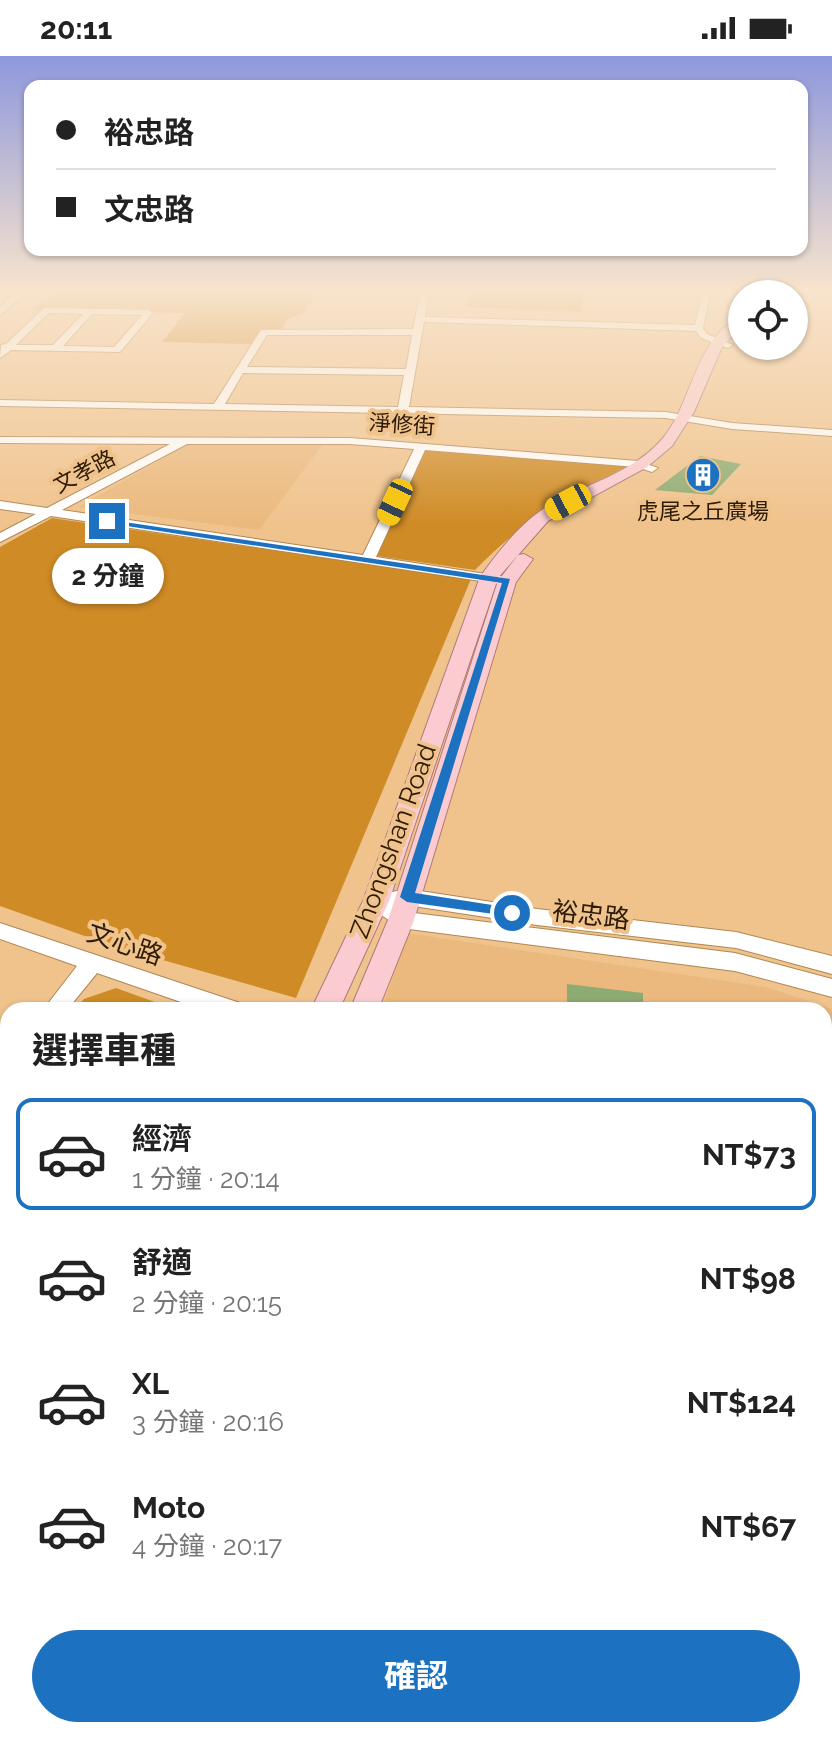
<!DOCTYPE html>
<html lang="zh-TW">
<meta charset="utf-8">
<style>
:root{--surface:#fff;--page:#f6f6f6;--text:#222;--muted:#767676;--line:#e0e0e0;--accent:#1c72c0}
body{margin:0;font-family:Raleway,"Noto Sans TC",sans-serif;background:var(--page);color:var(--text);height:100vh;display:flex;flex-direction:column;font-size:30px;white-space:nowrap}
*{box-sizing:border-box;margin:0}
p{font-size:26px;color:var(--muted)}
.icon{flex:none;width:44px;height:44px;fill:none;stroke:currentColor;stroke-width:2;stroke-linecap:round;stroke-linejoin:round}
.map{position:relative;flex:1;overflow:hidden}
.drawer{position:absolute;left:0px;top:946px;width:832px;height:736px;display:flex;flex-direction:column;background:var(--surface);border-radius:24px 24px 0 0;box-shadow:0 2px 6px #0004}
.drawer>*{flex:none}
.top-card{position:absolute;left:24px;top:24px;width:784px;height:176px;border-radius:16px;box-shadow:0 2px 6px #0004;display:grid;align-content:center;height:176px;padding:0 32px;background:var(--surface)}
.tools{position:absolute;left:728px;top:224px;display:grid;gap:16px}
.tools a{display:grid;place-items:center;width:80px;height:80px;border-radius:50%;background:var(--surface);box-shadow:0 2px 6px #0004;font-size:40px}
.end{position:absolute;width:36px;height:36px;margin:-18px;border:10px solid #1c72c0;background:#fff;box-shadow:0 0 0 4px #fff}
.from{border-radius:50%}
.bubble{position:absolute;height:56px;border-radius:28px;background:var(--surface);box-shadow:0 2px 6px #0004;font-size:26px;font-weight:700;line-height:56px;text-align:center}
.car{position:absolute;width:24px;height:48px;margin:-24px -12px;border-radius:10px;box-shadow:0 0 6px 2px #0007;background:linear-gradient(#f5c518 24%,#345 0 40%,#f5c518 0 76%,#345 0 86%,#f5c518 0)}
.top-card b{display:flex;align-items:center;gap:28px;height:76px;font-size:30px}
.top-card b+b{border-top:2px solid var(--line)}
.top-card i{width:20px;height:20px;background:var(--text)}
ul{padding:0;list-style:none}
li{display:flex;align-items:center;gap:24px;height:112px;margin:0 16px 12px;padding:0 16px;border:4px solid transparent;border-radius:16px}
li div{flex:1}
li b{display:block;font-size:30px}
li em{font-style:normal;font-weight:700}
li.active{border-color:var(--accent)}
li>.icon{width:72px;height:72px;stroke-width:1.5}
h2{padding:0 32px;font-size:36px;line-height:96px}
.cta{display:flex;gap:16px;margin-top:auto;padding:16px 32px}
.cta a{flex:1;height:92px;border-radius:48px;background:var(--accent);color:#fff;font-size:32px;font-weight:700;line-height:92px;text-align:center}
.status{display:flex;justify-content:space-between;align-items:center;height:56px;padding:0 40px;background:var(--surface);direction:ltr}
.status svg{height:22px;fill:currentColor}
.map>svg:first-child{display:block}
.built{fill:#ebb97d}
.green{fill:#cf8b25}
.building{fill:#8dab72}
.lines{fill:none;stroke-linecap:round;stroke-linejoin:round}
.minor-casing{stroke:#b08652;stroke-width:2}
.major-casing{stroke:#af7877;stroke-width:2}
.minor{fill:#fff;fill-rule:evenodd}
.major{fill:#faccd2;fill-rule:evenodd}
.route{fill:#1c72c0}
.labels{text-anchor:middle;stroke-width:8;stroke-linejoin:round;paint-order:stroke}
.far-street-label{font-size:22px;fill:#2c1b06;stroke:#f0c38d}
.far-poi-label{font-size:22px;fill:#2c1b06;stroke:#f0c38d}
.street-label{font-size:26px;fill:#2c1b06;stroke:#f0c38d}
</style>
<div class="status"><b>20:11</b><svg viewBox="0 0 49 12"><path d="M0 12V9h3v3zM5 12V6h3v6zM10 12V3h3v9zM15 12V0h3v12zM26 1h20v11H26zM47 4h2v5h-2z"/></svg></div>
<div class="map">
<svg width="832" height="1682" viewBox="0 0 832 1682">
<rect width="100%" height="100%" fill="#f0c38d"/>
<g class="built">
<polygon points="189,388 323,388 259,474 78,451"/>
<polygon points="407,877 766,931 832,953 832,1447 824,1446 824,954 382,954"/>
</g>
<g class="green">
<polygon points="64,234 318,234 303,258 287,263 281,275 261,275 252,288 162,286 185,257 29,254"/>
<polygon points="469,234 582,234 582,256 466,251"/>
<path d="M426 393 630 410C568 437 523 465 475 514L377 500Z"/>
<polygon points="52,462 471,523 296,942 110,889 0,850 0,491"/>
<polygon points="116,932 177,954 75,954 84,943"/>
<polygon points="8,1037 8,1450 0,1463 0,1047"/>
</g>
<g class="building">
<polygon points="700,400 741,408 712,439 655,434"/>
<polygon points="567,928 643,937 643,954 567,948"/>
</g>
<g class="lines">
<g class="minor-casing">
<g id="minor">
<polygon points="20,234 29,234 0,259 0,251"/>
<path d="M421 234H429L425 261 695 269 703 234H711L703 272 707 278 733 289 728 292 701 282 696 275 424 266 409 351 666 356 732 367 832 374V380L732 373 666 362 0 350V344L214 348 261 274 413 273ZM267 279H412L406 313 247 311ZM243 317 404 319 398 351 225 348Z"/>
<path d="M44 252 149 254 153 257 120 296 11 294 0 302 1 289 6 288ZM49 257 83 258 53 289H16ZM92 258 142 259 114 291 63 290Z"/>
<path d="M0 381 350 382 638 405 658 412 652 416 637 411 425 394 376 501 512 522V528L507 529 51 460 0 486V477L36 458 0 453V445L47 452 170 388 0 387ZM187 388H350L414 393 363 499 62 454Z"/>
<polygon points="407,833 537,853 736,876 832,900 832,918 736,892 537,869 407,849 398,850 406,856 735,897 832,923 832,941 735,915 401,872 369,851 366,845 369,839 376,837 385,841 387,837"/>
<polygon points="0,867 240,947 243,954 204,954 97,917 67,954 43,954 77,910 0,883"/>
<polygon points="8,1000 8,1029 0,1032 0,1003"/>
</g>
</g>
<g class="major-casing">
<g id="major">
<polygon points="818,234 831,234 794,252 794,245"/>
<path d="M742 261V270L722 291 694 356 672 390 647 411 548 465 498 522 389 845 339 954H311L363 845 480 521C499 495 520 467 548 450 585 428 634 417 663 382 693 347 695 279 742 261Z"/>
<polygon points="524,498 533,503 516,526 414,864 378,954 350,954 388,864 498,525 518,499"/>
<polygon points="8,1485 8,1537 0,1541 0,1488"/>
<polygon points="8,1583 8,1640 0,1644 0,1587"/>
</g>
</g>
<use href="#minor" class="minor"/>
<use href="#major" class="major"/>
</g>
<linearGradient id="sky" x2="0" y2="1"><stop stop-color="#8e98dd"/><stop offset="0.5" stop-color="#f8e4cc"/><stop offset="1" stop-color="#f8e4cc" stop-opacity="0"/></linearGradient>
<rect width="832" height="469" fill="url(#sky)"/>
<polygon class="route" points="104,463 510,523 415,837 512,852 518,857 516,861 407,846 400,841 502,527 107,467"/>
<defs>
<g id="building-disc" transform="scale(1.8)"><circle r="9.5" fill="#1c72c0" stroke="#f0c38d"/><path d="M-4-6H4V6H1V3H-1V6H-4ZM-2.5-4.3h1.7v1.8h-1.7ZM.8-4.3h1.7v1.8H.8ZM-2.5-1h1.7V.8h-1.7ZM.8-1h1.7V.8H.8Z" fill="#fff"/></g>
</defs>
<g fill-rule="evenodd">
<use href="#building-disc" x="703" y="419"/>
</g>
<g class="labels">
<g class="far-street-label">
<text transform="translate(402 368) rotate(4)" y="8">淨修街</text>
<text transform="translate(84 415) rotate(-28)" y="8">文孝路</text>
</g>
<g class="far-poi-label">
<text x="703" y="463">虎尾之丘廣場</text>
</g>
<g class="street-label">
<text transform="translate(393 785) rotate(-70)" y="9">Zhongshan Road</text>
<text transform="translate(591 859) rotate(7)" y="9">裕忠路</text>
<text transform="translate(125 888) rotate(19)" y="9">文心路</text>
</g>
</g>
</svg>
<div class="tools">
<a><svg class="icon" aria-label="locate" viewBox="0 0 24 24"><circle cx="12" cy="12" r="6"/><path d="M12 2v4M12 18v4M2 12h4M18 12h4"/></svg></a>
</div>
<i class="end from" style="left:512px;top:857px"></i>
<i class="end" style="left:107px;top:465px"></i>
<div class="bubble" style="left:52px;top:492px;width:112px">2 分鐘</div>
<i class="car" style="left:395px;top:446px;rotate:205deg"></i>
<i class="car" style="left:568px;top:446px;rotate:242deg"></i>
<div class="top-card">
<b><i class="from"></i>裕忠路</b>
<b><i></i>文忠路</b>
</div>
<section class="drawer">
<h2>選擇車種</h2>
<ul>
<li class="active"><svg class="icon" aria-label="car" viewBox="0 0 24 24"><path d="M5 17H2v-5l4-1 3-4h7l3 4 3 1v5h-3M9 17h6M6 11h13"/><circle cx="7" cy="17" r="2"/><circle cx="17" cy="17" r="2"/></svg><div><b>經濟</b><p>1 分鐘 · 20:14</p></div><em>NT$73</em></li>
<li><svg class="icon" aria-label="car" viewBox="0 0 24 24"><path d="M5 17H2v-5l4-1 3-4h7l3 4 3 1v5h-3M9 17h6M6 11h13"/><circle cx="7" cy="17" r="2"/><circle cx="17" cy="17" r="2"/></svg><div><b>舒適</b><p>2 分鐘 · 20:15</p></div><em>NT$98</em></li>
<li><svg class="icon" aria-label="car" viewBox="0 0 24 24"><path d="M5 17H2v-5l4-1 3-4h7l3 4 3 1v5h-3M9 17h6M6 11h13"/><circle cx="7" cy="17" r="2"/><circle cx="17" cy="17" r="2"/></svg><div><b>XL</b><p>3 分鐘 · 20:16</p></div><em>NT$124</em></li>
<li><svg class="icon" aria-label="car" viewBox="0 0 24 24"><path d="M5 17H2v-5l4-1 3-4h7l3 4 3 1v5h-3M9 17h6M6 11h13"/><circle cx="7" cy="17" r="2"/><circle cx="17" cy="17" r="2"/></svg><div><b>Moto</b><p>4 分鐘 · 20:17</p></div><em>NT$67</em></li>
</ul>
<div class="cta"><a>確認</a></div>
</section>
</div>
